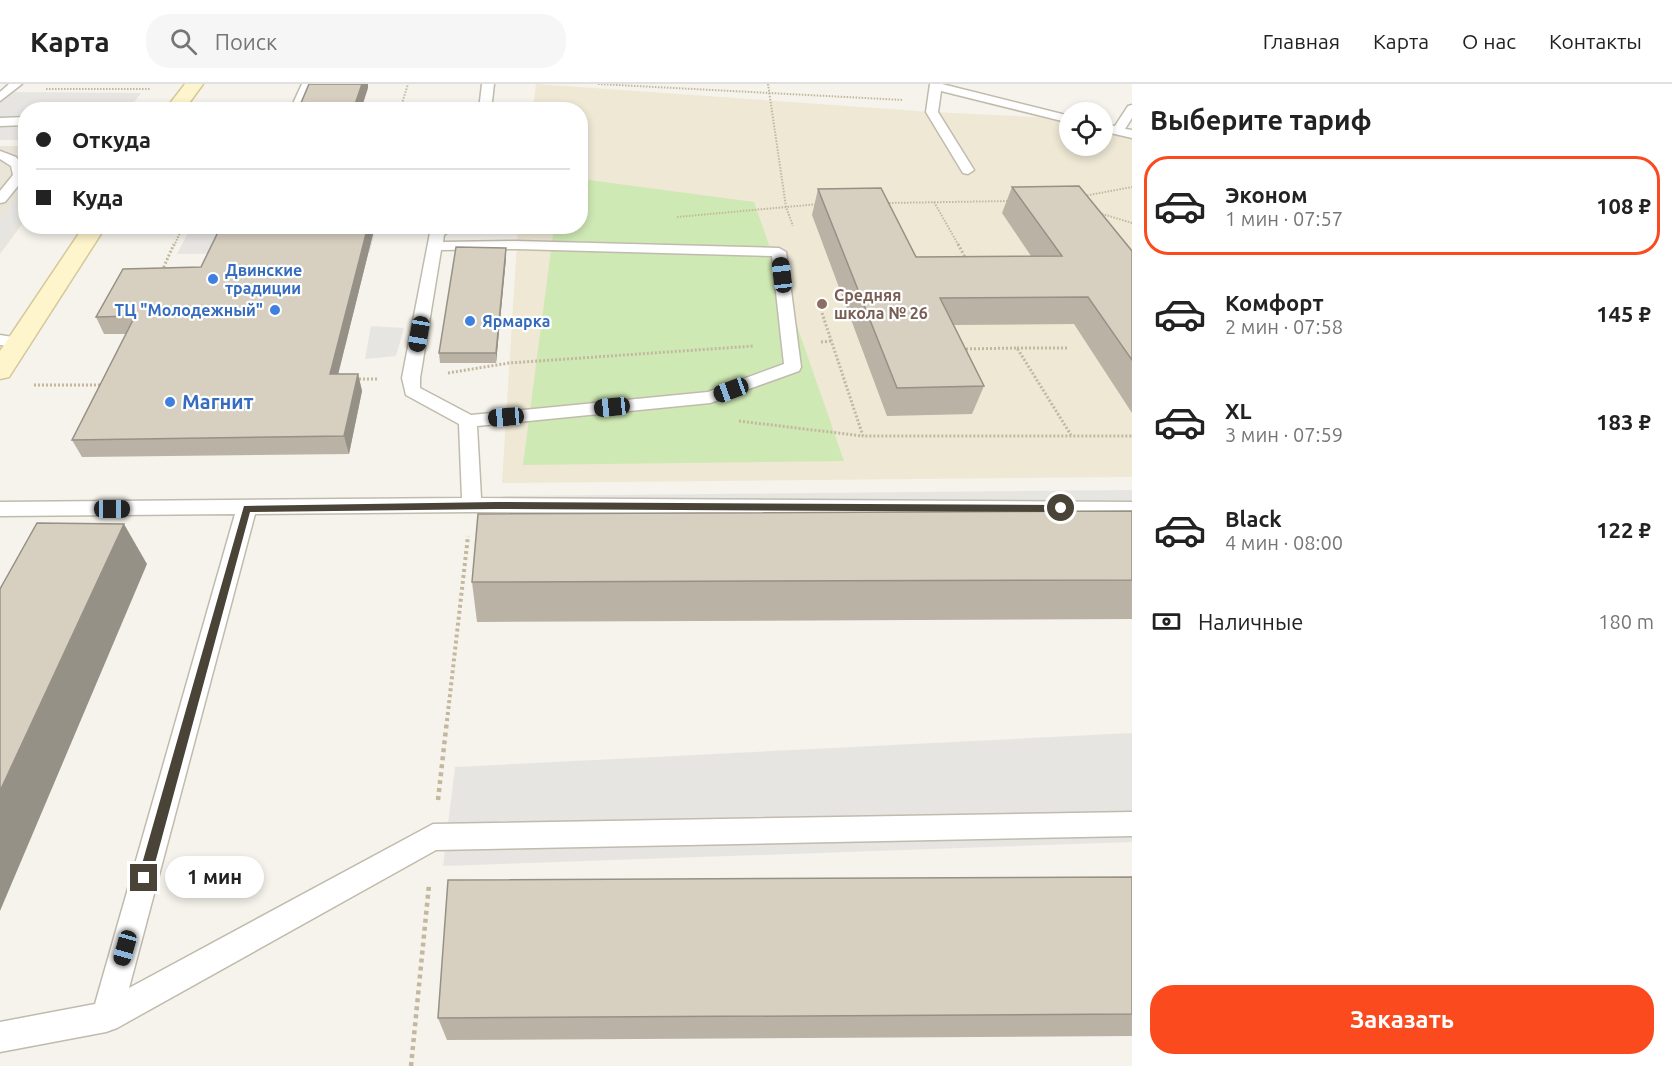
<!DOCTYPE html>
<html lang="ru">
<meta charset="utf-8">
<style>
:root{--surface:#fff;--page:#f6f6f6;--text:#222;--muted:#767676;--line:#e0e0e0;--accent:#fa4a1e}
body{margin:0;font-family:Ubuntu,sans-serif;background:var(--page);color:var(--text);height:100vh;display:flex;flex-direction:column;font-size:22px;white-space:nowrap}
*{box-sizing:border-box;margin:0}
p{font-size:20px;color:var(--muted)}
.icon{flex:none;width:33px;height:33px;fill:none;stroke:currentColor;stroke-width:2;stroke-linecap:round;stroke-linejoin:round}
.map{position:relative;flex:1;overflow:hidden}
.details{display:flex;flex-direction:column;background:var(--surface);width:540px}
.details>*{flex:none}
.hud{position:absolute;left:18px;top:18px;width:570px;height:132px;border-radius:24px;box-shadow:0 3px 9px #0003;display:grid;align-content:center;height:132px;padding:0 18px;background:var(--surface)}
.controls{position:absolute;left:1059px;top:18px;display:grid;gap:12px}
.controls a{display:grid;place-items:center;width:54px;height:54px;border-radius:50%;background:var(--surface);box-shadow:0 3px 9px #0003;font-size:30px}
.end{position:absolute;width:27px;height:27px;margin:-14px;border:8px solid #4a4438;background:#fff;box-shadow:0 0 0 3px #fff}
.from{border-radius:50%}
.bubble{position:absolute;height:42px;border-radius:21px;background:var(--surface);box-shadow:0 3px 9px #0003;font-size:20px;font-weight:600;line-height:42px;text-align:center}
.car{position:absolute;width:18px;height:36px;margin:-18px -9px;border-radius:8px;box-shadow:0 0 4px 2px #0007;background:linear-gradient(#222 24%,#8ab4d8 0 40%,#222 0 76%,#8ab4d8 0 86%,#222 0)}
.hud b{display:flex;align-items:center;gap:21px;height:57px;font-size:22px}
.hud b+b{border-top:2px solid var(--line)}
.hud i{width:15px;height:15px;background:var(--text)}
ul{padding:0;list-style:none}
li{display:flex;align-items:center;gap:18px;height:99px;margin:0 12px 9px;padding:0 6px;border:3px solid transparent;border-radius:24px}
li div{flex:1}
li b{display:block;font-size:22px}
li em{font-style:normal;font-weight:600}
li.selected{border-color:var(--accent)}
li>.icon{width:54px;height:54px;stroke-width:1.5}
h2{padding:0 18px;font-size:27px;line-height:72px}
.pay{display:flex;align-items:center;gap:15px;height:66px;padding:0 18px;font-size:22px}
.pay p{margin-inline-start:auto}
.cta{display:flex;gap:12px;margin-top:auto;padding:12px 18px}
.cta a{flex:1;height:69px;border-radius:24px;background:var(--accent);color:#fff;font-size:24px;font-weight:600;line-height:69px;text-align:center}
header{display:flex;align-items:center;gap:36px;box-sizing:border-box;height:84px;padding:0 30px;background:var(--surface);border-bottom:2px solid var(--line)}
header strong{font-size:28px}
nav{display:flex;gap:33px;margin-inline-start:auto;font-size:21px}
.search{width:420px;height:54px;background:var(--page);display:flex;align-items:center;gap:15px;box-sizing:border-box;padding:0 21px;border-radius:24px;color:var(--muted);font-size:22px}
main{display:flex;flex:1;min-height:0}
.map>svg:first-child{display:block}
.residential{fill:#e9e5d9}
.education{fill:#eee8d5}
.green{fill:#cfe9b4}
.parking{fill:#e7e5e2}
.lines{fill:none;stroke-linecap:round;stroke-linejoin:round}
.lane-casing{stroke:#c1bbad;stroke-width:3}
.secondary-casing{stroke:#d5c89a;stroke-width:3}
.path-far3{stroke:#c3b89e;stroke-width:2;stroke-dasharray:1.5 1.5;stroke-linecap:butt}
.path-far2{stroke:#c3b89e;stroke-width:3;stroke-dasharray:2 2;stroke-linecap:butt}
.path-far1{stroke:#c3b89e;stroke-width:4;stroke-dasharray:3 3;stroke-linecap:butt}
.path{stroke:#c3b89e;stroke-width:4.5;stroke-dasharray:4 4;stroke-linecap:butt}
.lane{fill:#fff;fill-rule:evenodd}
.secondary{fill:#fef5cc;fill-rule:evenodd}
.wall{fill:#b9b2a5}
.shaded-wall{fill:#969186}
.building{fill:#d7cfc0;stroke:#969186;stroke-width:1.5}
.route{fill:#4a4438}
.shop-dot{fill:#3f7fe0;stroke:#fff;stroke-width:2}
.education-dot{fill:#8d6e63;stroke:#fff;stroke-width:2}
.labels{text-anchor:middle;stroke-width:4.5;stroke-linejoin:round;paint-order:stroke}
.far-shop-label{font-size:16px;font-weight:bold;fill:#366cbe;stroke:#fff;text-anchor:start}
.far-education-label{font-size:16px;font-weight:bold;fill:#785e54;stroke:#fff;text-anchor:start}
.shop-label{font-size:20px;font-weight:bold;fill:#366cbe;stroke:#fff;text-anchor:start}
</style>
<header>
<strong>Карта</strong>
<div class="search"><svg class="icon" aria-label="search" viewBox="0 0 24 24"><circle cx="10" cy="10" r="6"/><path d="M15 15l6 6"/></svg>Поиск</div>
<nav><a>Главная</a><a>Карта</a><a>О нас</a><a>Контакты</a></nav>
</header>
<main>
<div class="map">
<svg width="1132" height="982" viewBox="0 0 1132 982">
<rect width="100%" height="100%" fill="#f5f3eb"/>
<polygon class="residential" points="0,62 25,62 25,136 0,170"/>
<polygon class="education" points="536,0 932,28 1039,33 1069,40 1070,62 1102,62 1103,48 1132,55 1132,393 502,399 518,143 580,142 580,26 533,25"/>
<polygon class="green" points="581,95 754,118 844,377 523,381 554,143 580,142"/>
<g class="parking">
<polygon points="0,8 141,9 129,25 26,26 25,56 0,56"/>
<polygon points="25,103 25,131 0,165 0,136"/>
<polygon points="191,143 265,142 376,143 370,168 177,170"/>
<polygon points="371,242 404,244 396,272 365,275"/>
<polygon points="1132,406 1132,445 495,446 503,412"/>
<polygon points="1132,649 1132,758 443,782 455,683"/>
</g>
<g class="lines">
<g class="lane-casing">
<g id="lane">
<polygon points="9,0 22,0 0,17 0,8"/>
<polygon points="302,0 314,0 302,26 290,26"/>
<polygon points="482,0 494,0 491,26 479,26"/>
<polygon points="930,0 942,0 1070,32 1070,39 941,7 938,28 974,86 968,90 963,89 926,28"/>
<polygon points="1132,21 1132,34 1125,45 1132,46 1132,54 1102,47 1102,40 1115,42 1128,22"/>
<polygon points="26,33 26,41 0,42 0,34"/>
<polygon points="0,67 16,73 26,85 26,92 5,118 0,119 0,107 13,91 11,82 0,75"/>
<path d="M438 142H456L444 151 443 158 516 157 779 164 786 168 801 283 799 287 710 319 477 342 481 414 1132 418V432L472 428 255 430 129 904 433 740 1132 728V752L436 766 117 944 106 948 0 968V938L95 920 235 430 0 432V418L462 414 459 340 406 311 402 294 430 149ZM516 165 772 172 784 280 708 308 471 331 420 304V294L441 166Z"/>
<polygon points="0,251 25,255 27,258 19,263 0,261"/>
</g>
</g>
<g class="secondary-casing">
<g id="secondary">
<polygon points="185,0 203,0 184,26 165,26"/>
<polygon points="84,142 106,142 9,293 0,295 0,267"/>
</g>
</g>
<g class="path-far3">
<polyline points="598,0 903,16"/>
<polyline points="768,0 786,123 793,142"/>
<polyline points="46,5 150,5"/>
<polyline points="400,26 408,0"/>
<polyline points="1084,112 1132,103"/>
<polyline points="934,118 959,162"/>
<polyline points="886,119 1011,117"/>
<polyline points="1099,129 1132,139"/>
<polyline points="677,133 819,120"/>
<polyline points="174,162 183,142"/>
</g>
<g class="path-far2">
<polyline points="958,160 966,175"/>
<polyline points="162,187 174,160"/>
<polyline points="822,229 863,352 1132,352"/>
<polyline points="821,258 832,257"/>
<polyline points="1017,264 1068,264"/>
<polyline points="962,265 1017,264 1071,351"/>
<polyline points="448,289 509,279 754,262"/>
<polyline points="355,295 378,295"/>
<polyline points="34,301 105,301"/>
<polyline points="739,337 863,352"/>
</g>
<polyline class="path-far1" points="447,637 468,452"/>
<g class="path">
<polyline points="438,716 447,636"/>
<polyline points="411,982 429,801"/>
</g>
<use href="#lane" class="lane"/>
<use href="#secondary" class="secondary"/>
</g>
<g class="wall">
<polygon points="1012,103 1132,167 1132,329 1074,240 954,241 984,302 972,330 887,332 812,131 818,105 916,173 1031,172 1002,129"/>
<polygon points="221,142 375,142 338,290 358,290 362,307 349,370 82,373 72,356 127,250 104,250 96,233 201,183"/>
<polygon points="506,174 496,279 440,279 439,269"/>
<polygon points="1132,427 1132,535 477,538 472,498"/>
<polygon points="1132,793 1132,952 447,956 438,934"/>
</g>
<g class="shaded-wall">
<polygon points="362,0 368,0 368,4 361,26 353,26"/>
<polygon points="368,142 375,142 334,307 330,290"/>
<polygon points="506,164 506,174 496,279 496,269"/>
<polygon points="358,290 362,307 349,370 344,352"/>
<polygon points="124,440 147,480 0,827 0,707"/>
</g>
<g class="building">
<polygon points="309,0 362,0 353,26 298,26"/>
<polygon points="1079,102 1132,167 1132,276 1088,213 940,214 984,302 897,304 818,105 881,104 916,173 1062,172 1012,103"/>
<polygon points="221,142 368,142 330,290 358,290 344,352 72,356 135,232 96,233 123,185 201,183"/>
<polygon points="456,163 506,164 496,269 439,269"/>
<polygon points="1132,427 1132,496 472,498 478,430"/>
<polygon points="37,439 124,440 0,707 0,505"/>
<polygon points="1132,793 1132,930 438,934 448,796"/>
</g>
<polygon class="route" points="496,418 1061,421 1066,424 1061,428 496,425 250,428 151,794 149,799 144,801 140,799 138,794 244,422"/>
<g class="shop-dot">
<circle cx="213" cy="195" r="6"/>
<circle cx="275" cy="226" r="6"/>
<circle cx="470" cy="237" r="6"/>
<circle cx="170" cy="318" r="6"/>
</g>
<circle class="education-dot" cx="822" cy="220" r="6"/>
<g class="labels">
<g class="far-shop-label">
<text x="225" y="192">Двинские<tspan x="225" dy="18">традиции</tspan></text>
<text x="263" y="232" text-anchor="end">ТЦ "Молодежный"</text>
<text x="482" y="243">Ярмарка</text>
</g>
<g class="far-education-label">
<text x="834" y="217">Средняя<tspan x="834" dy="18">школа № 26</tspan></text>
</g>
<g class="shop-label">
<text x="182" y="325">Магнит</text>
</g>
</g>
</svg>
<div class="controls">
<a><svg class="icon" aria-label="locate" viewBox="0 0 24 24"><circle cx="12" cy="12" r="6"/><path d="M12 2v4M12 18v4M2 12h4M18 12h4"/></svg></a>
</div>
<i class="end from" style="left:1061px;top:424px"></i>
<i class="end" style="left:144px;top:794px"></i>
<div class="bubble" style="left:165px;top:772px;width:99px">1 мин</div>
<i class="car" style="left:782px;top:191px;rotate:353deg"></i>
<i class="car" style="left:419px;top:250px;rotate:190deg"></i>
<i class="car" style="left:731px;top:306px;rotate:250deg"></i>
<i class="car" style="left:612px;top:323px;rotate:264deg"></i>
<i class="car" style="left:506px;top:333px;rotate:265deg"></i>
<i class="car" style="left:112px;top:425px;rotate:90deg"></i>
<i class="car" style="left:125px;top:864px;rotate:196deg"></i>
<div class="hud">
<b><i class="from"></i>Откуда</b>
<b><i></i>Куда</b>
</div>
</div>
<section class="details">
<h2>Выберите тариф</h2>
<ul>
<li class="selected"><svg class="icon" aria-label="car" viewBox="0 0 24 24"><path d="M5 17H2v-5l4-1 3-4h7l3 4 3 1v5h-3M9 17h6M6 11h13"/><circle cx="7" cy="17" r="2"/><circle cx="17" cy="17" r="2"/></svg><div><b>Эконом</b><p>1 мин · 07:57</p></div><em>108 ₽</em></li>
<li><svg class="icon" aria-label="car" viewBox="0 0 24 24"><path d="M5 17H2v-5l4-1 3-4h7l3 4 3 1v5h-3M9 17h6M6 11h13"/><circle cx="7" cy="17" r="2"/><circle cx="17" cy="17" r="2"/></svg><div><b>Комфорт</b><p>2 мин · 07:58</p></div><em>145 ₽</em></li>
<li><svg class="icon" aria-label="car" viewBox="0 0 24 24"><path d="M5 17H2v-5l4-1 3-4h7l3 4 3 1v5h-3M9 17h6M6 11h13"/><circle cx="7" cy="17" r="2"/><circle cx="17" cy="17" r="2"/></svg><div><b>XL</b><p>3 мин · 07:59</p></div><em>183 ₽</em></li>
<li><svg class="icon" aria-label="car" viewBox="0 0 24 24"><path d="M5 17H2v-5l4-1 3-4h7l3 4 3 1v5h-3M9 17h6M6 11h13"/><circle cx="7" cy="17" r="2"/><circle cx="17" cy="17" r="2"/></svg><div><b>Black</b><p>4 мин · 08:00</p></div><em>122 ₽</em></li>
</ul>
<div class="pay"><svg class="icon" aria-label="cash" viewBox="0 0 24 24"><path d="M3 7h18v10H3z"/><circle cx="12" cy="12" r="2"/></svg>Наличные<p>180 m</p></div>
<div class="cta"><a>Заказать</a></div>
</section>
</main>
